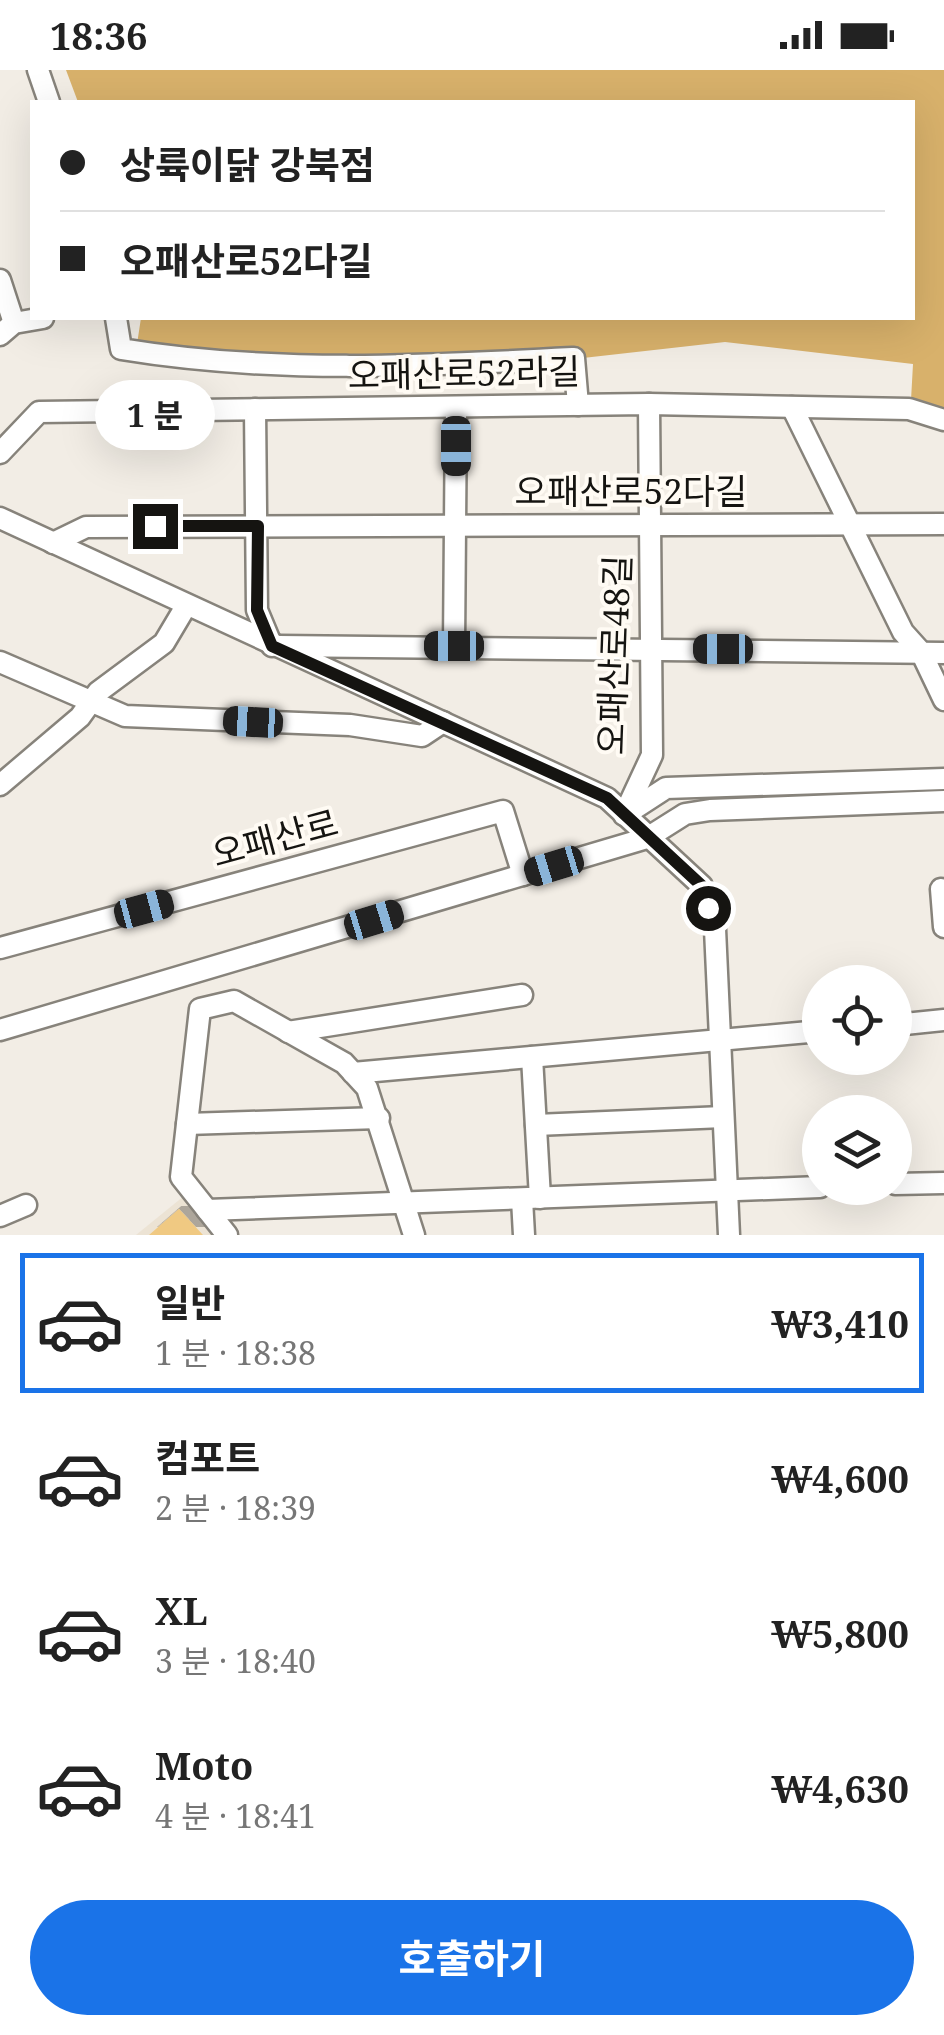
<!DOCTYPE html>
<html lang="ko">
<meta charset="utf-8">
<style>
:root{--surface:#fff;--page:#f2f2f2;--text:#222;--muted:#767676;--line:#e0e0e0;--accent:#1a73e8}
body{margin:0;font-family:"Noto Serif","Noto Sans KR",serif;background:var(--page);color:var(--text);height:100vh;display:flex;flex-direction:column;font-size:38px;white-space:nowrap}
*{box-sizing:border-box;margin:0}
p{font-size:32px;color:var(--muted)}
.icon{flex:none;width:55px;height:55px;fill:none;stroke:currentColor;stroke-width:2;stroke-linecap:round;stroke-linejoin:round}
.map{position:relative;height:1165px;overflow:hidden}
.side{display:flex;flex-direction:column;background:var(--surface);flex:1}
.side>*{flex:none}
.hud{position:absolute;left:30px;top:30px;width:885px;height:220px;border-radius:0px;box-shadow:0 10px 40px #0002;display:grid;align-content:center;height:220px;padding:0 30px;background:var(--surface)}
.buttons{position:absolute;left:802px;top:895px;display:grid;gap:20px}
.buttons a{display:grid;place-items:center;width:110px;height:110px;border-radius:50%;background:var(--surface);box-shadow:0 10px 40px #0002;font-size:50px}
.end{position:absolute;width:45px;height:45px;margin:-22px;border:12px solid #151411;background:#fff;box-shadow:0 0 0 5px #fff}
.from{border-radius:50%}
.bubble{position:absolute;height:70px;border-radius:35px;background:var(--surface);box-shadow:0 10px 40px #0002;font-size:32px;font-weight:700;line-height:70px;text-align:center}
.car{position:absolute;width:30px;height:60px;margin:-30px -15px;border-radius:12px;box-shadow:0 0 8px 2px #0007;background:linear-gradient(#222 24%,#8ab4d8 0 40%,#222 0 76%,#8ab4d8 0 86%,#222 0)}
.hud b{display:flex;align-items:center;gap:35px;height:95px;font-size:38px}
.hud b+b{border-top:2px solid var(--line)}
.hud i{width:25px;height:25px;background:var(--text)}
ul{padding:18px 0 0;list-style:none}
li{display:flex;align-items:center;gap:30px;height:140px;margin:0 20px 15px;padding:0 10px;border:5px solid transparent;border-radius:0px}
li div{flex:1}
li b{display:block;font-size:38px}
li em{font-style:normal;font-weight:700}
li.selected{border-color:var(--accent)}
li>.icon{width:90px;height:90px;stroke-width:1.5}
.action{display:flex;gap:20px;margin-top:auto;padding:20px 30px}
.action a{flex:1;height:115px;border-radius:60px;background:var(--accent);color:#fff;font-size:40px;font-weight:700;line-height:115px;text-align:center}
.status{display:flex;justify-content:space-between;align-items:center;height:70px;padding:0 50px;background:var(--surface);direction:ltr}
.status svg{height:28px;fill:currentColor}
.map>svg:first-child{display:block}
.built{fill:#ece3d4}
.forest{fill:#d8b16b}
.building{fill:#f0c982;filter:url(#shadow)}
.lines{fill:none;stroke-linecap:round;stroke-linejoin:round}
.minor-casing{stroke:#87837b;stroke-width:25}
.minor{stroke:#fff;stroke-width:20}
.route{stroke:#151411;stroke-width:12}
.labels{text-anchor:middle;stroke-width:8;stroke-linejoin:round;paint-order:stroke}
.street-label{font-size:35px;fill:#151411;stroke:#fffbf4}
</style>
<div class="status"><b>18:36</b><svg viewBox="0 0 49 12"><path d="M0 12V9h3v3zM5 12V6h3v6zM10 12V3h3v9zM15 12V0h3v12zM26 1h20v11H26zM47 4h2v5h-2z"/></svg></div>
<div class="map">
<svg width="944" height="1165" viewBox="0 0 944 1165">
<defs>
<filter id="shadow"><feDropShadow dx="8" dy="-8" stdDeviation="0" flood-color="#0004"/></filter>
</defs>
<rect width="100%" height="100%" fill="#f2ede5"/>
<polygon class="built" points="184,1126 218,1165 136,1165"/>
<polygon class="forest" points="66,0 944,0 944,345 911,330 913,294 725,272 574,289 367,296 137,274 141,248 912,248 912,32 78,32"/>
<polygon class="building" points="179,1139 203,1165 149,1165"/>
<g class="lines">
<g class="minor-casing">
<g id="minor">
<polyline points="38,0 49,32"/>
<polyline points="0,210 14,253"/>
<path d="M116 248 121 279C272 304 422 296 574 288L578 335"/>
<polyline points="0,265 14,253 43,248"/>
<polyline points="792,337 903,562 921,582 944,630"/>
<polyline points="255,339 257,540 272,576"/>
<polyline points="0,383 39,342 649,334 909,339 944,350"/>
<polyline points="0,448 607,728 702,816 715,859 729,1165"/>
<polyline points="53,473 86,457 944,454"/>
<polyline points="279,576 944,583"/>
<polyline points="454,576 456,337"/>
<polyline points="0,592 125,646 350,655 422,666 443,652"/>
<polyline points="0,715 80,647 98,622 164,573 186,536"/>
<polyline points="626,744 666,718 944,709"/>
<polyline points="624,745 652,685 649,334"/>
<polyline points="941,819 944,857"/>
<polyline points="0,878 503,741 523,805"/>
<polyline points="895,955 944,950"/>
<polyline points="0,960 647,768 685,744 710,740 944,731"/>
<polyline points="288,962 522,925"/>
<polyline points="532,987 540,1128"/>
<polyline points="353,1003 820,961"/>
<polyline points="187,1054 379,1048"/>
<polyline points="536,1055 723,1047"/>
<polyline points="895,1114 944,1113"/>
<polyline points="522,1129 524,1165"/>
<polyline points="207,1140 820,1117"/>
<polyline points="0,1146 26,1135"/>
<polyline points="227,1165 181,1107 200,939 234,931 344,993 367,1018 414,1165"/>
</g>
</g>
<use href="#minor" class="minor"/>
</g>
<g class="lines">
<polyline class="route" points="155,456 258,456 257,540 272,576 607,728 702,816 708,838"/>
</g>
<g class="labels">
<g class="street-label">
<text transform="translate(464 304) rotate(-1)" y="12">오패산로52라길</text>
<text x="631" y="434">오패산로52다길</text>
<text transform="translate(615 585) rotate(-88)" y="12">오패산로48길</text>
<text transform="translate(275 769) rotate(-15)" y="12">오패산로</text>
</g>
</g>
</svg>
<div class="buttons">
<a><svg class="icon" aria-label="locate" viewBox="0 0 24 24"><circle cx="12" cy="12" r="6"/><path d="M12 2v4M12 18v4M2 12h4M18 12h4"/></svg></a>
<a><svg class="icon" aria-label="layers" viewBox="0 0 24 24"><path d="M12 4l9 5-9 5-9-5zM3 14l9 5 9-5"/></svg></a>
</div>
<i class="end from" style="left:708px;top:838px"></i>
<i class="end" style="left:155px;top:456px"></i>
<div class="bubble" style="left:95px;top:310px;width:120px">1 분</div>
<i class="car" style="left:456px;top:376px;rotate:180deg"></i>
<i class="car" style="left:454px;top:576px;rotate:270deg"></i>
<i class="car" style="left:723px;top:579px;rotate:270deg"></i>
<i class="car" style="left:253px;top:652px;rotate:273deg"></i>
<i class="car" style="left:554px;top:796px;rotate:253deg"></i>
<i class="car" style="left:144px;top:839px;rotate:75deg"></i>
<i class="car" style="left:374px;top:850px;rotate:73deg"></i>
<div class="hud">
<b><i class="from"></i>상륙이닭 강북점</b>
<b><i></i>오패산로52다길</b>
</div>
</div>
<section class="side">
<ul>
<li class="selected"><svg class="icon" aria-label="car" viewBox="0 0 24 24"><path d="M5 17H2v-5l4-1 3-4h7l3 4 3 1v5h-3M9 17h6M6 11h13"/><circle cx="7" cy="17" r="2"/><circle cx="17" cy="17" r="2"/></svg><div><b>일반</b><p>1 분 · 18:38</p></div><em>₩3,410</em></li>
<li><svg class="icon" aria-label="car" viewBox="0 0 24 24"><path d="M5 17H2v-5l4-1 3-4h7l3 4 3 1v5h-3M9 17h6M6 11h13"/><circle cx="7" cy="17" r="2"/><circle cx="17" cy="17" r="2"/></svg><div><b>컴포트</b><p>2 분 · 18:39</p></div><em>₩4,600</em></li>
<li><svg class="icon" aria-label="car" viewBox="0 0 24 24"><path d="M5 17H2v-5l4-1 3-4h7l3 4 3 1v5h-3M9 17h6M6 11h13"/><circle cx="7" cy="17" r="2"/><circle cx="17" cy="17" r="2"/></svg><div><b>XL</b><p>3 분 · 18:40</p></div><em>₩5,800</em></li>
<li><svg class="icon" aria-label="car" viewBox="0 0 24 24"><path d="M5 17H2v-5l4-1 3-4h7l3 4 3 1v5h-3M9 17h6M6 11h13"/><circle cx="7" cy="17" r="2"/><circle cx="17" cy="17" r="2"/></svg><div><b>Moto</b><p>4 분 · 18:41</p></div><em>₩4,630</em></li>
</ul>
<div class="action"><a>호출하기</a></div>
</section>
